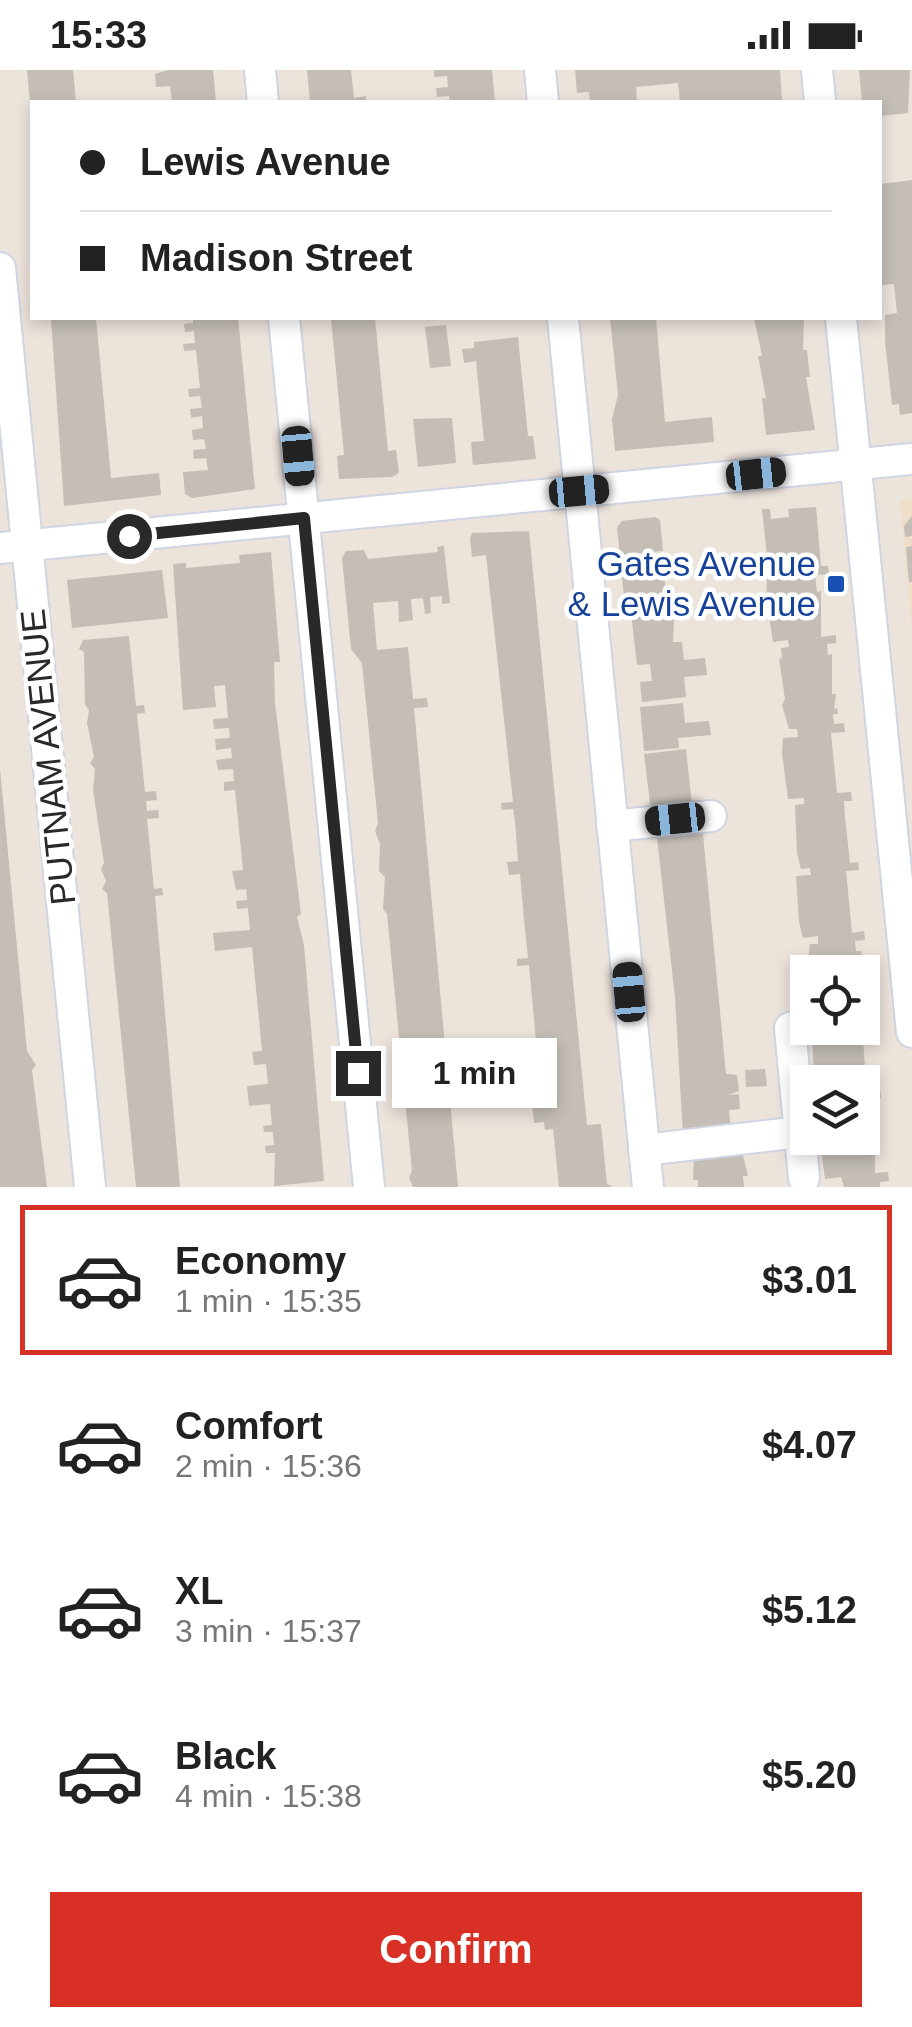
<!DOCTYPE html>
<meta charset="utf-8">
<style>
:root{--surface:#fff;--page:#f6f6f6;--text:#222;--muted:#767676;--line:#e0e0e0;--accent:#d93025}
body{margin:0;font-family:Arial,sans-serif;background:var(--page);color:var(--text);height:100vh;display:flex;flex-direction:column;font-size:38px;white-space:nowrap}
*{box-sizing:border-box;margin:0}
p{font-size:32px;color:var(--muted)}
.icon{flex:none;width:55px;height:55px;fill:none;stroke:currentColor;stroke-width:2;stroke-linecap:round;stroke-linejoin:round}
.map{position:relative;height:1117px;overflow:hidden}
.side{display:flex;flex-direction:column;background:var(--surface);flex:1}
.side>*{flex:none}
.banner{position:absolute;left:30px;top:30px;width:852px;height:220px;border-radius:0px;box-shadow:0 5px 15px #0003;display:grid;align-content:center;height:220px;padding:0 50px;background:var(--surface)}
.fabs{position:absolute;left:790px;top:885px;display:grid;gap:20px}
.fabs a{display:grid;place-items:center;width:90px;height:90px;border-radius:0px;background:var(--surface);box-shadow:0 5px 15px #0003;font-size:50px}
.end{position:absolute;width:45px;height:45px;margin:-22px;border:12px solid #292929;background:#fff;box-shadow:0 0 0 5px #fff}
.from{border-radius:50%}
.bubble{position:absolute;height:70px;border-radius:0px;background:var(--surface);box-shadow:0 5px 15px #0003;font-size:32px;font-weight:600;line-height:70px;text-align:center}
.car{position:absolute;width:30px;height:60px;margin:-30px -15px;border-radius:12px;box-shadow:0 0 8px 2px #0007;background:linear-gradient(#222 24%,#8ab4d8 0 40%,#222 0 76%,#8ab4d8 0 86%,#222 0)}
.banner b{display:flex;align-items:center;gap:35px;height:95px;font-size:38px}
.banner b+b{border-top:2px solid var(--line)}
.banner i{width:25px;height:25px;background:var(--text)}
ul{padding:18px 0 0;list-style:none}
li{display:flex;align-items:center;gap:30px;height:150px;margin:0 20px 15px;padding:0 30px;border:5px solid transparent;border-radius:0px}
li div{flex:1}
li b{display:block;font-size:38px}
li em{font-style:normal;font-weight:600}
li.current{border-color:var(--accent)}
li>.icon{width:90px;height:90px;stroke-width:1.5}
.cta{display:flex;gap:20px;margin-top:auto;padding:20px 50px}
.cta a{flex:1;height:115px;border-radius:0px;background:var(--accent);color:#fff;font-size:40px;font-weight:600;line-height:115px;text-align:center}
.status{display:flex;justify-content:space-between;align-items:center;height:70px;padding:0 50px;background:var(--surface);direction:ltr}
.status svg{height:28px;fill:currentColor}
.map>svg:first-child{display:block}
.education{fill:#efdfc9}
.building{fill:#c4beb6}
.lines{fill:none;stroke-linecap:round;stroke-linejoin:round}
.minor-casing{stroke:#d0d5e3;stroke-width:34}
.minor{stroke:#fff;stroke-width:30}
.route{stroke:#292929;stroke-width:12}
.transit-dot{fill:#1a4fb4;stroke:#fff;stroke-width:4}
.labels{text-anchor:middle;stroke-width:9;stroke-linejoin:round;paint-order:stroke}
.transit-label{font-size:35px;fill:#164399;stroke:#fff;text-anchor:end}
.street-label{font-size:35px;fill:#292929;stroke:#fff}
</style>
<div class="status"><b>15:33</b><svg viewBox="0 0 49 12"><path d="M0 12V9h3v3zM5 12V6h3v6zM10 12V3h3v9zM15 12V0h3v12zM26 1h20v11H26zM47 4h2v5h-2z"/></svg></div>
<div class="map">
<svg width="912" height="1117" viewBox="0 0 912 1117">
<rect width="100%" height="100%" fill="#ece3db"/>
<polygon class="education" points="912,429 912,563 900,430"/>
<g class="building">
<polygon points="27,0 73,0 76,32 30,32"/>
<polygon points="168,0 213,0 216,32 172,32 170,16 156,17 155,4"/>
<polygon points="307,0 351,0 354,28 366,26 366,32 310,32"/>
<polygon points="434,0 492,0 495,32 450,32 449,26 437,27 436,18 448,17 447,6 434,7"/>
<polygon points="575,0 780,0 782,30 680,32 678,13 636,17 637,32 590,32 589,22 577,23"/>
<polygon points="859,0 910,0 908,43 880,46 880,32 862,32"/>
<polygon points="912,110 912,343 900,345 899,334 892,335 885,272 885,245 897,243 894,214 882,215 880,114"/>
<polygon points="51,248 96,248 111,408 159,403 161,425 64,436"/>
<polygon points="193,248 238,248 255,419 192,428 185,424 183,402 208,400 206,388 194,389 193,380 206,379 204,369 193,370 192,360 203,358 202,346 191,348 190,339 202,338 200,326 189,327 188,319 200,318 196,280 184,281 183,274 195,273 194,261 185,262 184,254 193,253"/>
<polygon points="331,248 375,248 388,381 396,380 399,403 392,407 339,409 337,386 344,385"/>
<polygon points="610,248 656,248 665,352 712,347 714,372 615,381 612,349 618,325"/>
<polygon points="754,248 804,248 803,280 807,280 810,307 806,307 815,360 766,365 762,328 766,328 758,286 762,286"/>
<polygon points="446,255 451,296 430,298 425,257"/>
<polygon points="518,267 528,366 533,366 536,389 473,395 471,372 484,371 476,291 464,293 462,279 474,278 474,272"/>
<polygon points="452,348 456,393 418,397 413,349"/>
<polygon points="816,437 821,496 828,496 829,504 815,505 817,522 821,521 821,567 836,565 836,573 827,574 828,585 832,584 832,624 836,624 834,639 837,638 838,644 833,644 834,654 844,653 845,662 831,663 837,723 851,722 852,731 844,731 845,747 850,793 858,792 859,800 846,801 852,863 864,861 865,870 855,871 856,881 861,881 863,901 859,902 811,902 808,892 810,874 818,874 818,866 803,868 799,852 796,806 811,805 810,798 801,799 797,783 795,735 804,734 804,728 788,729 782,683 783,668 798,667 797,659 789,659 782,635 785,629 779,589 782,588 781,578 789,577 788,570 773,572 766,526 767,509 782,508 782,501 772,502 767,487 762,439 770,439 771,449 789,447 788,439"/>
<polygon points="912,446 912,466 905,467 904,456"/>
<polygon points="655,447 660,450 663,481 649,482 649,486 651,496 663,495 666,526 629,529 624,527 617,457 622,451"/>
<polygon points="529,461 587,1055 601,1054 607,1114 613,1117 559,1117 553,1059 545,1060 544,1052 534,1053 531,1023 541,1023 540,1009 531,1010 529,984 537,983 529,895 517,896 517,889 528,888 524,850 520,804 509,805 507,792 518,791 515,751 513,739 502,740 501,733 513,732 506,668 486,485 472,487 470,468 472,463"/>
<polygon points="444,476 450,533 442,534 442,526 430,527 431,543 425,544 423,528 411,529 413,550 399,552 398,531 373,533 377,580 408,577 413,629 427,628 428,637 414,638 458,1117 413,1117 409,1108 412,1101 387,844 383,839 385,807 379,801 380,774 375,761 378,753 362,593 351,579 342,488 346,481 364,480 368,489 438,482 437,477"/>
<polygon points="912,476 912,512 909,512 906,477"/>
<polygon points="271,482 280,592 274,592 275,633 301,844 297,847 304,875 324,1111 274,1116 275,1083 266,1083 265,1076 274,1075 273,1062 264,1062 263,1056 272,1055 270,1034 249,1036 247,1016 268,1014 266,994 254,995 252,982 262,981 252,877 215,881 213,863 250,860 248,838 237,839 236,831 247,830 246,819 236,820 232,801 243,800 235,720 224,721 224,712 234,711 233,699 218,700 216,690 232,688 231,678 216,680 215,669 230,668 229,658 214,659 213,649 228,648 225,615 214,616 216,637 183,640 173,494 186,493 186,498 240,493 239,485"/>
<polygon points="162,500 168,548 72,558 67,510"/>
<polygon points="675,530 673,572 682,572 684,590 705,588 707,605 684,607 686,627 642,632 640,612 652,611 650,594 637,595 630,534"/>
<polygon points="129,566 136,636 144,635 145,643 137,644 145,722 156,721 157,730 146,731 147,741 158,740 159,748 147,749 154,819 162,818 163,825 155,826 180,1117 136,1117 107,823 102,819 106,811 101,799 104,793 93,720 95,699 90,693 94,687 87,653 89,640 85,635 84,582 79,579 83,570"/>
<polygon points="683,633 685,653 709,651 711,665 678,668 679,678 644,681 640,637"/>
<polygon points="686,679 692,736 651,741 644,684"/>
<polygon points="0,699 27,981 36,995 32,1000 47,1117 0,1117"/>
<polygon points="702,754 726,1004 737,1005 739,1021 728,1025 739,1024 740,1039 729,1040 731,1062 683,1066 675,927 656,759"/>
<polygon points="827,958 862,958 867,1020 880,1019 881,1028 873,1029 879,1058 862,1060 862,1012 814,1011 812,964 827,963"/>
<polygon points="765,999 767,1016 746,1017 745,1000"/>
<polygon points="875,1074 875,1103 888,1102 889,1111 880,1112 880,1117 844,1117 841,1107 825,1109 821,1079"/>
<polygon points="741,1077 748,1106 743,1106 744,1117 698,1117 698,1110 693,1110 694,1082"/>
</g>
<g class="lines">
<g class="minor-casing">
<g id="minor">
<polyline points="260,0 263,32"/>
<polyline points="540,0 543,32"/>
<polyline points="817,0 820,32"/>
<polyline points="0,198 90,1117"/>
<polyline points="284,248 369,1117"/>
<polyline points="563,248 648,1117"/>
<polyline points="841,248 912,962"/>
<polyline points="0,478 912,389"/>
<polyline points="612,756 711,746"/>
<polyline points="790,958 804,1108"/>
<polyline points="644,1080 800,1062"/>
</g>
</g>
<use href="#minor" class="minor"/>
</g>
<g class="lines">
<polyline class="route" points="129,466 304,448 358,1003"/>
</g>
<rect class="transit-dot" x="826" y="504" width="20" height="20" rx="5"/>
<g class="labels">
<g class="transit-label">
<text x="816" y="506">Gates Avenue<tspan x="816" dy="40">&amp; Lewis Avenue</tspan></text>
</g>
<g class="street-label">
<text transform="translate(48 687) rotate(-96)" y="12">PUTNAM AVENUE</text>
</g>
</g>
</svg>
<div class="fabs">
<a><svg class="icon" aria-label="locate" viewBox="0 0 24 24"><circle cx="12" cy="12" r="6"/><path d="M12 2v4M12 18v4M2 12h4M18 12h4"/></svg></a>
<a><svg class="icon" aria-label="layers" viewBox="0 0 24 24"><path d="M12 4l9 5-9 5-9-5zM3 14l9 5 9-5"/></svg></a>
</div>
<i class="end from" style="left:129px;top:466px"></i>
<i class="end" style="left:358px;top:1003px"></i>
<div class="bubble" style="left:392px;top:968px;width:165px">1 min</div>
<i class="car" style="left:298px;top:386px;rotate:175deg"></i>
<i class="car" style="left:756px;top:404px;rotate:84deg"></i>
<i class="car" style="left:579px;top:421px;rotate:85deg"></i>
<i class="car" style="left:675px;top:749px;rotate:264deg"></i>
<i class="car" style="left:629px;top:922px;rotate:355deg"></i>
<div class="banner">
<b><i class="from"></i>Lewis Avenue</b>
<b><i></i>Madison Street</b>
</div>
</div>
<section class="side">
<ul>
<li class="current"><svg class="icon" aria-label="car" viewBox="0 0 24 24"><path d="M5 17H2v-5l4-1 3-4h7l3 4 3 1v5h-3M9 17h6M6 11h13"/><circle cx="7" cy="17" r="2"/><circle cx="17" cy="17" r="2"/></svg><div><b>Economy</b><p>1 min · 15:35</p></div><em>$3.01</em></li>
<li><svg class="icon" aria-label="car" viewBox="0 0 24 24"><path d="M5 17H2v-5l4-1 3-4h7l3 4 3 1v5h-3M9 17h6M6 11h13"/><circle cx="7" cy="17" r="2"/><circle cx="17" cy="17" r="2"/></svg><div><b>Comfort</b><p>2 min · 15:36</p></div><em>$4.07</em></li>
<li><svg class="icon" aria-label="car" viewBox="0 0 24 24"><path d="M5 17H2v-5l4-1 3-4h7l3 4 3 1v5h-3M9 17h6M6 11h13"/><circle cx="7" cy="17" r="2"/><circle cx="17" cy="17" r="2"/></svg><div><b>XL</b><p>3 min · 15:37</p></div><em>$5.12</em></li>
<li><svg class="icon" aria-label="car" viewBox="0 0 24 24"><path d="M5 17H2v-5l4-1 3-4h7l3 4 3 1v5h-3M9 17h6M6 11h13"/><circle cx="7" cy="17" r="2"/><circle cx="17" cy="17" r="2"/></svg><div><b>Black</b><p>4 min · 15:38</p></div><em>$5.20</em></li>
</ul>
<div class="cta"><a>Confirm</a></div>
</section>
